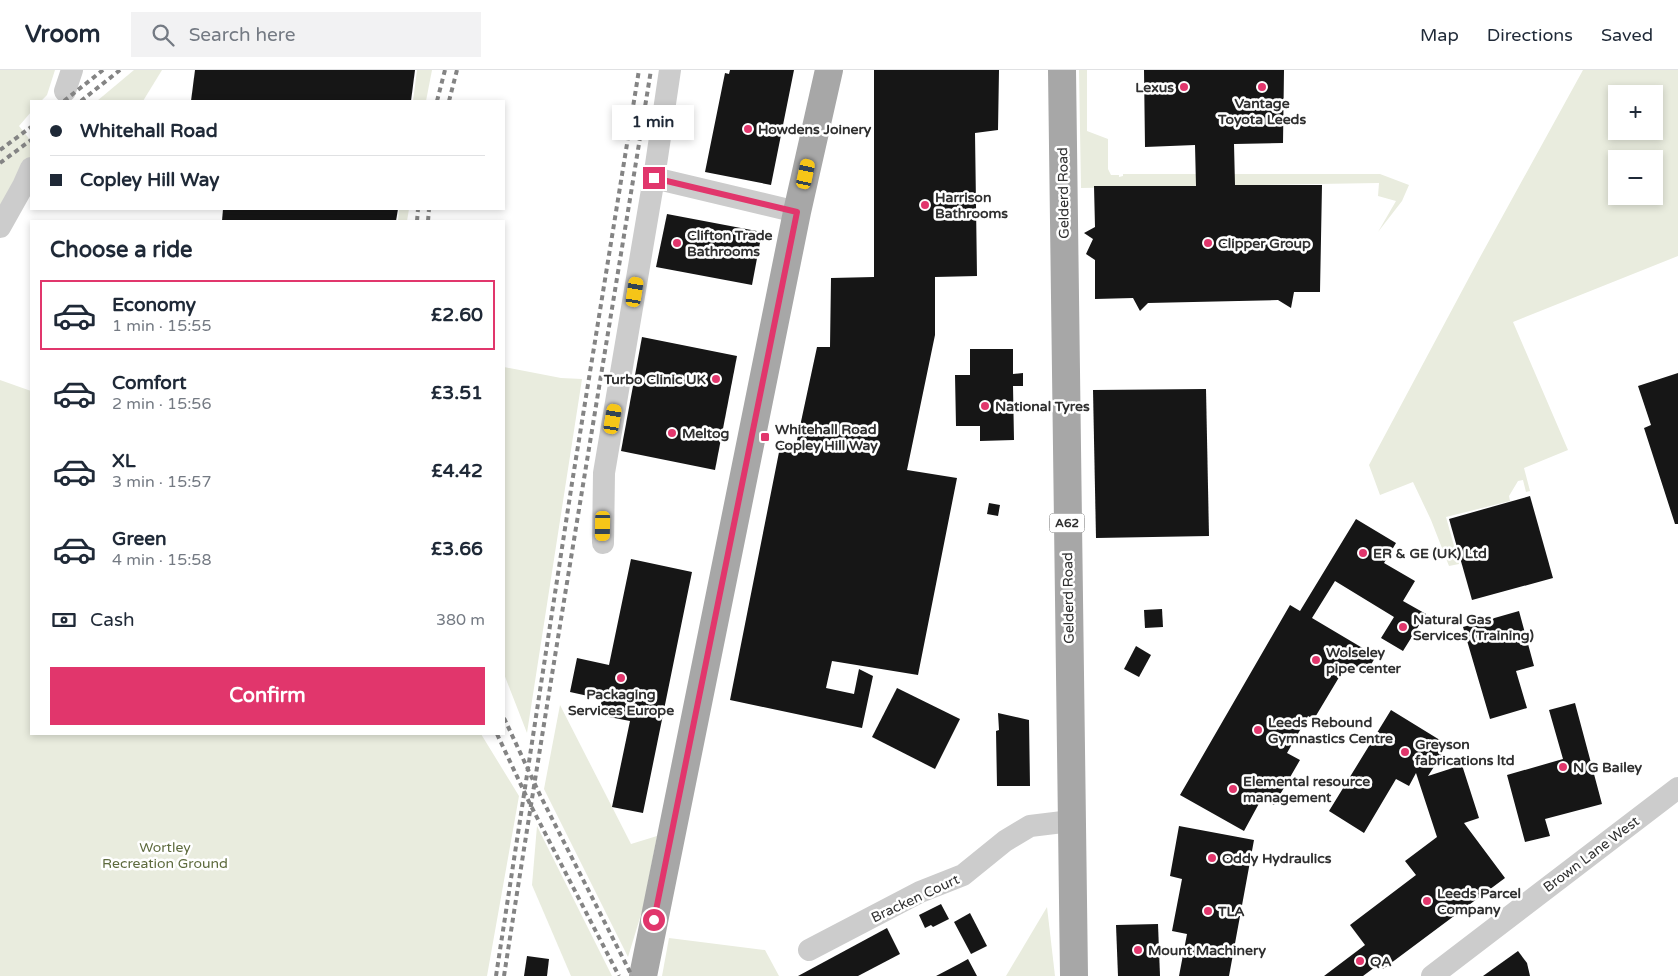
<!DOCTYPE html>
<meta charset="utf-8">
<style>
:root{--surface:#fff;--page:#f2f2f3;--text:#1f2937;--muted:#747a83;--line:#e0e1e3;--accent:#e1366c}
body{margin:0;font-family:"Varela Round",sans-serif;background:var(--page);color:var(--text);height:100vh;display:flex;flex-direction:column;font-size:19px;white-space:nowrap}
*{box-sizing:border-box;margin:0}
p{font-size:16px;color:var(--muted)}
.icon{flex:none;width:28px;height:28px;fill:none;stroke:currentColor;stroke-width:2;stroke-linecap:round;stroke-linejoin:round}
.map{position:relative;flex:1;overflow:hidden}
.panel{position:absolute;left:30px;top:150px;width:475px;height:515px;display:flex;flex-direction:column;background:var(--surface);border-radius:0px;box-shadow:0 2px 8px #0003}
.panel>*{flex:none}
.hud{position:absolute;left:30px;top:30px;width:475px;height:110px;border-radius:0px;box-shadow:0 2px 8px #0003;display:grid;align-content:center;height:110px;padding:0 20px;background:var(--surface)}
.controls{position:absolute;left:1608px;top:15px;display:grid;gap:10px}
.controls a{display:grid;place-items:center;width:55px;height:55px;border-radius:0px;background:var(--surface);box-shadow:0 2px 8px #0003;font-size:25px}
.end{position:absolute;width:22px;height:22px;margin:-11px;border:6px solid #e1366c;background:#fff;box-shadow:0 0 0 2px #fff}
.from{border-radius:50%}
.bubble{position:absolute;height:35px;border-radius:0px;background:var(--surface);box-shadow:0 2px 8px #0003;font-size:16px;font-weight:700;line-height:35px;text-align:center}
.car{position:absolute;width:15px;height:30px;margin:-15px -8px;border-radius:6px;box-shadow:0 0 4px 1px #0007;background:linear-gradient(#f5c518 24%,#345 0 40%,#f5c518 0 76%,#345 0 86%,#f5c518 0)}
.hud b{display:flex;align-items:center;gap:18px;height:48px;font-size:19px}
.hud b+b{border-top:1px solid var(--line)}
.hud i{width:12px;height:12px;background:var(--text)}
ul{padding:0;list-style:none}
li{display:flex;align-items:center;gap:15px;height:70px;margin:0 10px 8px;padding:0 10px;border:2px solid transparent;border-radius:0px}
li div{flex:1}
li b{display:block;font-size:19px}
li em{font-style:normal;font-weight:700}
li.current{border-color:var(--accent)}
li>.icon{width:45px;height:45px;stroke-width:1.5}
h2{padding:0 20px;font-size:22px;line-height:60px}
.pay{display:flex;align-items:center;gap:12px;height:55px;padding:0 20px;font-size:19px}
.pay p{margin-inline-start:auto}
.primary-button{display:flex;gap:10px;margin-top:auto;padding:10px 20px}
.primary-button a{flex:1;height:58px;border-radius:0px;background:var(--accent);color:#fff;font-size:20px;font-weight:700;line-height:58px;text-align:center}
header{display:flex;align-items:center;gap:30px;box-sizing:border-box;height:70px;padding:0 25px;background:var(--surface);border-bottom:1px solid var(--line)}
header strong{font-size:24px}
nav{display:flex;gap:28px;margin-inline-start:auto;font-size:18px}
.search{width:350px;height:45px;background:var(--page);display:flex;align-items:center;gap:12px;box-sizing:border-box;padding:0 18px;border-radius:0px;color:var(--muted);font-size:19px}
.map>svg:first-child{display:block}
.green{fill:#e9ecde;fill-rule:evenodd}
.building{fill:#161616}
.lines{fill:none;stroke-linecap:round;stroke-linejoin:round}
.minor{stroke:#ccc;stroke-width:22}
.major{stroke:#a7a7a7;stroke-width:28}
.rail{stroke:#848484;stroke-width:4;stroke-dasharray:5 4;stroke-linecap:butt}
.route{stroke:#e1366c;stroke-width:6}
.poi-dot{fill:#e1366c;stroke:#fff;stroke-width:2}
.labels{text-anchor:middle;stroke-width:5;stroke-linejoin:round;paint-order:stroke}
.shield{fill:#fff;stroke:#6d6d6d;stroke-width:1}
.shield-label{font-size:12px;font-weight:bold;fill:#2f2f2f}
.poi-label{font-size:14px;font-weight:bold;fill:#2f2f2f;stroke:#fff;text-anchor:start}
.street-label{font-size:14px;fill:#2f2f2f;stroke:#fff}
.park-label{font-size:14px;fill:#5d6a3d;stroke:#fff}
</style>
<header>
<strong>Vroom</strong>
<div class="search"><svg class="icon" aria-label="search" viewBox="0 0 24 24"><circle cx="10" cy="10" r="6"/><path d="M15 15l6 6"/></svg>Search here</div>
<nav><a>Map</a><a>Directions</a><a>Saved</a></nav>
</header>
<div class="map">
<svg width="1678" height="906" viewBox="0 0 1678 906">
<rect width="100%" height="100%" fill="#fff"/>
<g class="green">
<polygon points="0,0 55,0 47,25 41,31 31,31 31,42 19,56 31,71 31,98 0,157"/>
<polygon points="134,0 162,0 143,31 97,31"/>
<polygon points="417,0 432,0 426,31 413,31"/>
<polygon points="1079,0 1087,0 1087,61 1108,69 1108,99 1111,105 1119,105 1119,107 1123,106 1123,104 1380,104 1409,115 1402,131 1378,162 1396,131 1378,126 1379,113 1081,118"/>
<path d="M1583 0H1678V186L1513 252 1568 380 1524 398 1530 421 1526 422 1523 410 1518 411 1509 426 1510 431 1446 447 1459 494 1449 496 1431 450 1413 412 1380 425 1369 395 1479 189ZM1616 24H1654V61H1616ZM1616 89H1654V126H1616Z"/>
<polygon points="399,139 409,139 407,151 398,151"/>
<polygon points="504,297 561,308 582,309 527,663 504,604"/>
<polygon points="0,310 31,321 31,664 481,664 519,726 487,906 0,906"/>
<polygon points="560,635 631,774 657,766 643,838 628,887 544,719"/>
<polygon points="537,756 612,906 571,906 532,815"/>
<polygon points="1047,837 1055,906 1006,906"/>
<polygon points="669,868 765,880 779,906 662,906"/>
</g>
<g class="building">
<polygon points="195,0 415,0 411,31 191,31"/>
<polygon points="730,0 794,0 771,115 705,102 725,3 729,4"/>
<polygon points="874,0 999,0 998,60 975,63 977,206 935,207 935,265 907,400 957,408 918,605 832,591 826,618 854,624 859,599 873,606 862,658 730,630 781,372 796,375 817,277 830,277 831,208 874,207"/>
<polygon points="1144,0 1284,0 1283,73 1234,74 1235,115 1322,115 1320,222 1294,222 1291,238 1278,230 1148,233 1140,241 1133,228 1095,229 1095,190 1086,184 1093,169 1084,163 1095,157 1094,116 1196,116 1195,75 1145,77"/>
<polygon points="223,139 398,139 396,151 222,151"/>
<polygon points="667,144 762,162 752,215 656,197"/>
<polygon points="642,267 737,286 715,400 621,381"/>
<polygon points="970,279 1013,279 1013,304 1023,303 1023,316 1013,316 1014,370 980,371 980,356 956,356 955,305 970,305"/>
<polygon points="1678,303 1678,454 1675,454 1644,358 1651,355 1638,316"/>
<polygon points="1206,319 1209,466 1096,468 1093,320"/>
<polygon points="1530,426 1553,508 1472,530 1449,449"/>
<polygon points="989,433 1000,435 998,446 987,444"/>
<polygon points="1356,449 1396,473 1384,493 1415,511 1403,531 1426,544 1403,581 1381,568 1394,547 1335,511 1312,548 1376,586 1365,605 1347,594 1314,649 1308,646 1287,683 1300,690 1274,735 1262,728 1244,761 1180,725 1290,535 1300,541"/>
<polygon points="631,489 692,502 643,743 612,737 630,651 599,645 602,629 570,622 577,588 609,595"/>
<polygon points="1162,539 1163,557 1145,558 1144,540"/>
<polygon points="1519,541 1534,596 1516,601 1527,638 1490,649 1463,557"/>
<polygon points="1136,576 1151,585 1139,607 1124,599"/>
<polygon points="897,618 960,649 935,699 872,667"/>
<polygon points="1575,633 1602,734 1545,749 1550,766 1525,772 1507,705 1563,689 1549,640"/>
<polygon points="1391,640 1448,675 1428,706 1462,695 1479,748 1464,753 1505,808 1383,899 1379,894 1363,906 1324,906 1365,875 1350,855 1416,805 1405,791 1437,767 1416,703 1409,716 1396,709 1364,763 1329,741"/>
<polygon points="998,643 1029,650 1030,716 997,716 996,661 999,660"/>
<polygon points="1179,756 1254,770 1229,906 1179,906 1187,864 1172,861 1182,809 1170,806"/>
<polygon points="941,834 949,849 933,857 931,855 925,858 919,845"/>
<polygon points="970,843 987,876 971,884 954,852"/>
<polygon points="1158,854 1160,906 1118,906 1116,855"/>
<polygon points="887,858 900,884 858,906 798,906"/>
<polygon points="1518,881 1527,893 1530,906 1483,906"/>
<polygon points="527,886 549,889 547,906 524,906"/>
<polygon points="968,889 977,906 936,906 959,894"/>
</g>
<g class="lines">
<g class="minor">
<polyline points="65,21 72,0"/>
<polyline points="654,108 797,142"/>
<polyline points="0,157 23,116 31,98"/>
<polyline points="603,473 604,403 654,108 670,0"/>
<polyline points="809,880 920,822 963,805 1005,771 1030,756 1071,751"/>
<polyline points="1432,906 1678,718"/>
</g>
<g class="major">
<polyline points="1062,0 1074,906"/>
<polyline points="643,906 797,142 829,0"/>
</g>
<g class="rail">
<polyline points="64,31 103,0"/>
<polyline points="81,31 120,0"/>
<polyline points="437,31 445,0"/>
<polyline points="449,31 457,0"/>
<polyline points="0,80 31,57"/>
<polyline points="0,93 31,70"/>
<polyline points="417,151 418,139"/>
<polyline points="428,151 429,139"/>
<polyline points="504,648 540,725 632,906"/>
<polyline points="497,664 530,734 619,906"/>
<polyline points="496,906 572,413 639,0"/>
<path d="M504 906C551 604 602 302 651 0"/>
</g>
</g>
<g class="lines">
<polyline class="route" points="654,108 797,142 654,850"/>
</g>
<g class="poi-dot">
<circle cx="1184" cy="17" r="5"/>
<circle cx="1262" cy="17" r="5"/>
<circle cx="748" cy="59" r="5"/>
<circle cx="925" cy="135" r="5"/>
<circle cx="677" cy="173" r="5"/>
<circle cx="1208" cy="173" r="5"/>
<circle cx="716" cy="309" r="5"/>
<circle cx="985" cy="336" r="5"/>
<circle cx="672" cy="363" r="5"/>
<rect x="760" y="362" width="10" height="10" rx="2.5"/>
<circle cx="1363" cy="483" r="5"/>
<circle cx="1403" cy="557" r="5"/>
<circle cx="1316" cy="590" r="5"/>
<circle cx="621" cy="608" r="5"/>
<circle cx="1258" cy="660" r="5"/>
<circle cx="1405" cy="682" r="5"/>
<circle cx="1563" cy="697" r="5"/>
<circle cx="1233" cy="719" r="5"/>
<circle cx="1212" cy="788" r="5"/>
<circle cx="1427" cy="831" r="5"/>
<circle cx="1208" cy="841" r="5"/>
<circle cx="1138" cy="880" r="5"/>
<circle cx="1360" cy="891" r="5"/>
</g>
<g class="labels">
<rect class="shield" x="1049.5" y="443.5" width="35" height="19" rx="4"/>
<g class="shield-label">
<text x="1067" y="457">A62</text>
</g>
<g class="poi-label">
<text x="1174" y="22" text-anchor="end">Lexus</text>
<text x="1262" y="38" text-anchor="middle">Vantage<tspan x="1262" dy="16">Toyota Leeds</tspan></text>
<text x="758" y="64">Howdens Joinery</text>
<text x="935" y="132">Harrison<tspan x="935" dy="16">Bathrooms</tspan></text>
<text x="687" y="170">Clifton Trade<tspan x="687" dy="16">Bathrooms</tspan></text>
<text x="1218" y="178">Clipper Group</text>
<text x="706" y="314" text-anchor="end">Turbo Clinic UK</text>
<text x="995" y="341">National Tyres</text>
<text x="775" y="364">Whitehall Road<tspan x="775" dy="16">Copley Hill Way</tspan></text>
<text x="682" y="368">Meltog</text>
<text x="1373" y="488">ER &amp; GE (UK) Ltd</text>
<text x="1413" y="554">Natural Gas<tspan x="1413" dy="16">Services (Training)</tspan></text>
<text x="1326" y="587">Wolseley<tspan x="1326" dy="16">pipe center</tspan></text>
<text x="621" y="629" text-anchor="middle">Packaging<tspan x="621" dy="16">Services Europe</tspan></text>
<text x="1268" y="657">Leeds Rebound<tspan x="1268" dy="16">Gymnastics Centre</tspan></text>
<text x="1415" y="679">Greyson<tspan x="1415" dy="16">fabrications ltd</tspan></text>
<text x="1573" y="702">N G Bailey</text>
<text x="1243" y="716">Elemental resource<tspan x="1243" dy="16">management</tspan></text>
<text x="1222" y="793">Oddy Hydraulics</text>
<text x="1437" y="828">Leeds Parcel<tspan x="1437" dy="16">Company</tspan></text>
<text x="1218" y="846">TLA</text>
<text x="1148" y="885">Mount Machinery</text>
<text x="1370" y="896">QA</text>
</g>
<g class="street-label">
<text transform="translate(1063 123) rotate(-91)" y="5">Gelderd Road</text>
<text transform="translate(1068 528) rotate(-91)" y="5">Gelderd Road</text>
<text transform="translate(1591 784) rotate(-37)" y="5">Brown Lane West</text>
<text transform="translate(915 828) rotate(-25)" y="5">Bracken Court</text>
</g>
<g class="park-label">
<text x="165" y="782">Wortley<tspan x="165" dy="16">Recreation Ground</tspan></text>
</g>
</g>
</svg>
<div class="controls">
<a>+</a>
<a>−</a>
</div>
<i class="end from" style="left:654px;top:850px"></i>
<i class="end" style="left:654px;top:108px"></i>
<div class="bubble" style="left:612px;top:35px;width:82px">1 min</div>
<i class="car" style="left:806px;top:104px;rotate:12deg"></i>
<i class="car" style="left:635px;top:222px;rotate:9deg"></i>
<i class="car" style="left:613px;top:349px;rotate:10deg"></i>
<i class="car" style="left:603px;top:456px;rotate:181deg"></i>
<div class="hud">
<b><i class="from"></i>Whitehall Road</b>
<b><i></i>Copley Hill Way</b>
</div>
<section class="panel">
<h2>Choose a ride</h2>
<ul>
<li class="current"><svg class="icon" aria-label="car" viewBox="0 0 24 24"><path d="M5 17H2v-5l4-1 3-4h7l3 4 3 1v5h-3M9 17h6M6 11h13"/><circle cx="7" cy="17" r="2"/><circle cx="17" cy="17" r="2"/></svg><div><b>Economy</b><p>1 min · 15:55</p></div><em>£2.60</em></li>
<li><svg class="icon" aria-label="car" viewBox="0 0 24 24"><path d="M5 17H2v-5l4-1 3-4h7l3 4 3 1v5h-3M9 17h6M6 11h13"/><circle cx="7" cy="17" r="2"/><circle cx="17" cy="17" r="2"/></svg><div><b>Comfort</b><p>2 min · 15:56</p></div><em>£3.51</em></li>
<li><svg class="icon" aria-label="car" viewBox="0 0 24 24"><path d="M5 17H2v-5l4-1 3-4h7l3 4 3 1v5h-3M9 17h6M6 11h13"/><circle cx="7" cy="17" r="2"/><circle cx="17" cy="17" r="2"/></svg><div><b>XL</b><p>3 min · 15:57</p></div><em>£4.42</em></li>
<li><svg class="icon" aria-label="car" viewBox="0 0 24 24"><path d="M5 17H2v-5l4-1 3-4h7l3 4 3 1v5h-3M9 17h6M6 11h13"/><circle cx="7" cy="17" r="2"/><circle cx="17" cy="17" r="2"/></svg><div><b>Green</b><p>4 min · 15:58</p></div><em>£3.66</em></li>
</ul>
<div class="pay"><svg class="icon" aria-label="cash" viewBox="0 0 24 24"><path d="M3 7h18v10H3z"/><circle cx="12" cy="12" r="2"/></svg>Cash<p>380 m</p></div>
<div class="primary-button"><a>Confirm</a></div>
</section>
</div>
